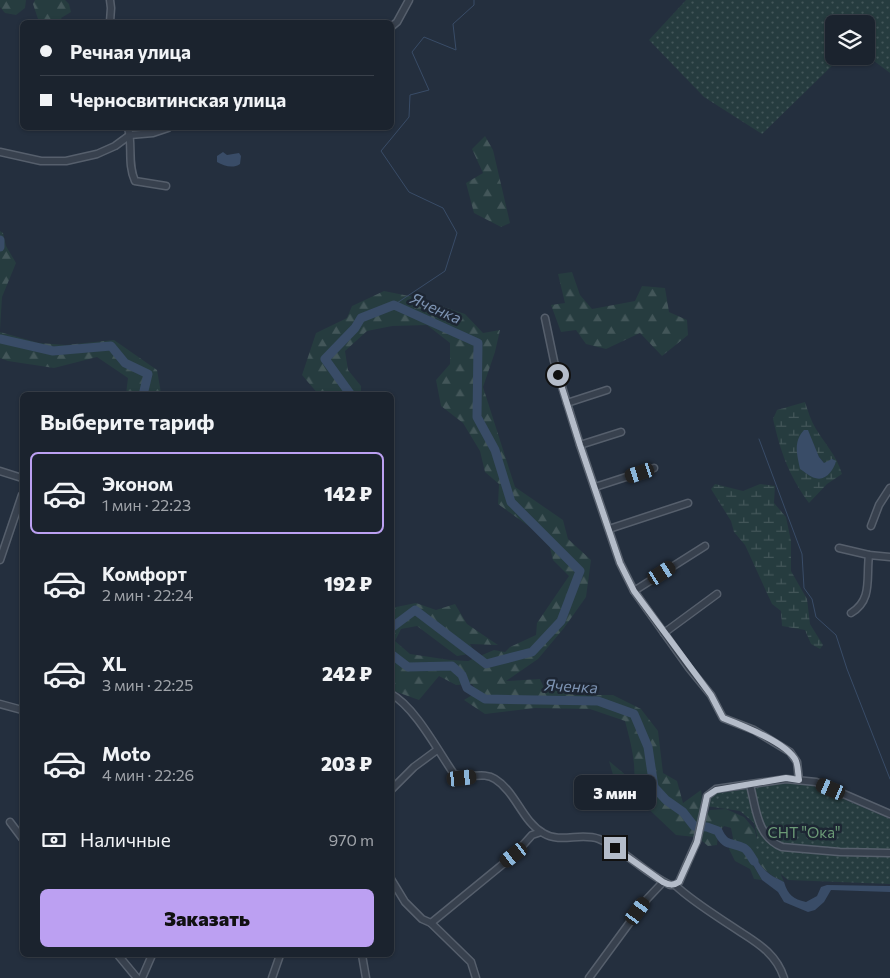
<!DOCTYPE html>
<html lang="ru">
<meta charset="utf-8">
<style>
:root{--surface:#1b232e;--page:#242b36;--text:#f1f3f6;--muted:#a0a4aa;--line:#39404a;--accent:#bca0f2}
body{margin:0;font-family:Commissioner,sans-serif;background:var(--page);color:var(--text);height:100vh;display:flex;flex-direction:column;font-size:19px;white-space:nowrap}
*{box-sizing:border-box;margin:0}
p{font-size:16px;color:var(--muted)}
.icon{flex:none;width:28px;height:28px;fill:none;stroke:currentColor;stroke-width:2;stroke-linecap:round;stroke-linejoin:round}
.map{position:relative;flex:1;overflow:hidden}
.drawer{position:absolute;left:20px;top:392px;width:374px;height:565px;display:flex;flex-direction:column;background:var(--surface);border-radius:8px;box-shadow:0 1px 4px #0004,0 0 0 1px var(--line)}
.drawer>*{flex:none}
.hud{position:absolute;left:20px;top:20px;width:374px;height:110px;border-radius:8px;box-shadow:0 1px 4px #0004,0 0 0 1px var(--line);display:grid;align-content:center;height:110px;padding:0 20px;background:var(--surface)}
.fabs{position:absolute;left:825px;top:15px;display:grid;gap:10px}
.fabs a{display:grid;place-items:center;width:50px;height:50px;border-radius:8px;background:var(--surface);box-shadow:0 1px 4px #0004,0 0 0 1px var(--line);font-size:25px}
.end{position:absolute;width:22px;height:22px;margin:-11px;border:6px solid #b4bcc9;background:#111;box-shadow:0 0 0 2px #111}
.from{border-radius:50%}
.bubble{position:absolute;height:35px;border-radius:8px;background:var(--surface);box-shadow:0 1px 4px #0004,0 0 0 1px var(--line);font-size:16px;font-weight:800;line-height:35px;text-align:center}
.car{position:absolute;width:15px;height:30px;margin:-15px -8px;border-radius:6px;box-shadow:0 0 4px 1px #0007;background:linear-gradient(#222 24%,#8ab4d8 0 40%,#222 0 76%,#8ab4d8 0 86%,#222 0)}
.hud b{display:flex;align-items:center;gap:18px;height:48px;font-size:19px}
.hud b+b{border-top:1px solid var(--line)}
.hud i{width:12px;height:12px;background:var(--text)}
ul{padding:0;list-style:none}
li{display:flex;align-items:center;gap:15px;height:82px;margin:0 10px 8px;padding:0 10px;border:2px solid transparent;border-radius:8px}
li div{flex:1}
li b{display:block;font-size:19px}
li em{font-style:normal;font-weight:800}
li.current{border-color:var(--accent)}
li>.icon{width:45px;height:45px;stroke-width:1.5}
h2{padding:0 20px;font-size:22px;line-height:60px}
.pay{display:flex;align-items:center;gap:12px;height:55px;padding:0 20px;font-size:19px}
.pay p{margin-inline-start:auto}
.button{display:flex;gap:10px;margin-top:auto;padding:10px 20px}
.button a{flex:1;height:58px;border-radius:8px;background:var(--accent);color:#111;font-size:20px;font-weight:800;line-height:58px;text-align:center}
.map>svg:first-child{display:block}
.forest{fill:url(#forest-firs)}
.wetland{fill:url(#wetland-marsh);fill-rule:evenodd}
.garden{fill:url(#garden-dots)}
.water{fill:#394c67}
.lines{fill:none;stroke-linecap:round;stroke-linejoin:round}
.stream{stroke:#394c67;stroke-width:1}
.river{stroke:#394c67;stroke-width:9}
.minor-casing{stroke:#565f6c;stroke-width:9}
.minor{stroke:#38414e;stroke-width:6}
.route{stroke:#b4bcc9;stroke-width:6}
.labels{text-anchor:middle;stroke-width:5;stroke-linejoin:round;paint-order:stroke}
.park-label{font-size:15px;fill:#6b9a76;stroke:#1d2633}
.water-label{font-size:16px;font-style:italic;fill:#7c92b1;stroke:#1d2633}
</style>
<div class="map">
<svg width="890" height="978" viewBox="0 0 890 978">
<defs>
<pattern id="forest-firs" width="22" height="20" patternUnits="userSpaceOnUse" patternTransform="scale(1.25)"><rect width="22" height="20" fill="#263c3f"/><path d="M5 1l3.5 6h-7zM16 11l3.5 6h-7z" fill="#435659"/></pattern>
<pattern id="wetland-marsh" width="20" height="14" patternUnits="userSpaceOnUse" patternTransform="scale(1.25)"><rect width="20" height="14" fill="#263c3f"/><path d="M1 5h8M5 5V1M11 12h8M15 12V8" fill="none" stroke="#435659"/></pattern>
<pattern id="garden-dots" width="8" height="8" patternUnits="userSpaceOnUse" patternTransform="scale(1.25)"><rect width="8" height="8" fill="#263c3f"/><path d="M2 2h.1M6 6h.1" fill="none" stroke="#435659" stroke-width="1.8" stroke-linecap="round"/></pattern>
</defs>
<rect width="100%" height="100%" fill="#242f3e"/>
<g class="forest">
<polygon points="0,0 26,0 25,8 16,15 5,13 0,7"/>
<polygon points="35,0 65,0 69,4 71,12 61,18 64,22 39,22 33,4"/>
<polygon points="485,136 493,150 510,223 501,227 474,213 466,183 483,173 472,149"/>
<polygon points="0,231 3,233 6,246 16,263 2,297 0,330"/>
<polygon points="572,272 580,295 592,309 635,301 642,286 665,288 669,312 687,320 688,335 662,356 640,333 606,349 586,344 576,330 561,332 551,305 565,303 558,274"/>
<path d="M384 291 414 297 465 314 483 333 500 330 495 352 483 387 515 487 563 520 568 539 591 560 586 597 564 628 538 659 506 681 540 679 545 690 564 686 574 695H613L641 709 658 731 663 773 677 781 683 803 701 790C704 799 696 826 695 837L676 835 638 799 616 785 609 761 634 782C636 761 630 740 625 721L590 709 535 708 485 714 464 700 477 692 472 684 456 685 439 676 419 700 394 691 391 689V608L416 603 436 610 455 604 467 624 498 645 470 644 475 653 457 656 417 626 401 629 395 641 410 654 450 660 468 661 494 650 505 652 510 647 536 635 537 623 569 576 553 560 548 540 498 504 499 484 485 472 480 451 463 423 441 406 436 380 450 364V343L427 325 392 326 367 331 345 351 348 370 361 386V395H319L302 375 316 333 347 318 352 306Z"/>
<polygon points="0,332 39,343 66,345 114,340 157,370 161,393 159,395 124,395 126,394 128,378 97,357 54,368 8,361 0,358"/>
<path d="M726 809 744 817 755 830 760 855 769 864 779 870 784 882C776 878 770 875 763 868 757 861 755 855 745 852L762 880 754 879 750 869 735 861 729 849 733 838 731 828 724 826 718 833 717 845 708 846 701 840 707 814 710 810Z"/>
</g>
<g class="wetland">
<path d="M805 402C808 411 811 421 816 429 825 444 837 456 842 474L827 484 809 503C788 474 781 453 773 419L777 410ZM809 434 819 457 824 463 797 453Z"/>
<polygon points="715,484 743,491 760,484 775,486 774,503 786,517 791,541 791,571 807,599 810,624 823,645 820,649 811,644 805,630 782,626 781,611 772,604 745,545 734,532 731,521 711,489"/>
</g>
<g class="garden">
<polygon points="686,0 890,0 890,73 866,55 866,24 834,24 834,56 842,56 762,134 704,97 649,40"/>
<polygon points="787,783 813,786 890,819 890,884 788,880 753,851 757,836 754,823 740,811 706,806 713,794"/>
</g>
<g class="water">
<path d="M223 152 227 155 239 153 241 156 240 164C233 169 224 166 217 162V156Z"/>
<path d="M804 430H808L819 457 824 463 832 459 836 461C834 470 825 482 815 478 810 477 805 472 800 469 797 454 793 442 804 430Z"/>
<path d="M745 851C756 855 756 860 763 868 769 875 776 878 784 882 788 895 793 899 806 902L817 896 821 887 827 885 890 886V892L831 890 824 902 815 910 808 912 784 902 778 892 762 880Z"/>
</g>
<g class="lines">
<g class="stream">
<polyline points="394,305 445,271 457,233 443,208 409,192 381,151 409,117 410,95 429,90 412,52 424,37 456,50 453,24 474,5 474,0"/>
<polyline points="759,439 802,554 804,588 812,599 816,617 836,635 847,669 890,779"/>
</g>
<g class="river">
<polyline points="0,240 0,247"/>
<polyline points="0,339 53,351 111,346 125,363 148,374 143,395"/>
<polyline points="351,395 325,359 355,328 361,318 394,305 478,343 477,417 495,450 511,502 580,571 561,621 532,652 486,664 415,610 391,628"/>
<path d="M391 654 408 667 452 666 462 675 467 688 485 699 598 701 634 714 648 747 654 787 666 800 683 812 694 826 707 827 718 831C725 847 732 842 744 848 748 850 751 857 754 861"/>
</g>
<g class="minor-casing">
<g id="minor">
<polyline points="110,0 111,8 110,22"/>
<polyline points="391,27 397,22 409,0"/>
<path d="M128 128C133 144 127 164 135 181L166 186"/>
<polyline points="0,152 41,161 66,161 97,154 115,146 130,135 153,133 168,128"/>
<polyline points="545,318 554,361 580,445 620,563 634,591 689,668 711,695 723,718 754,730 790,752 797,762 799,780"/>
<polyline points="567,403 607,390"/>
<polyline points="580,445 621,432"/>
<polyline points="0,471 22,478"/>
<polyline points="595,487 654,468"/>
<polyline points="871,526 879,505 890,488"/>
<polyline points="609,529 688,503"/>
<polyline points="839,548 869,555 890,557"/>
<polyline points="0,560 22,495"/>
<polyline points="634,591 705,546"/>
<path d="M851 613C873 600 866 578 869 555"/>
<polyline points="664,633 717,594"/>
<path d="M391 694C415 707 438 751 454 774 468 780 483 771 495 779 516 792 522 821 543 833 561 844 580 832 599 839 625 850 644 873 670 885H675L679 882 697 841 707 796 716 789 786 779 816 782 890 814"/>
<polyline points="0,704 22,710"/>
<path d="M750 785C756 808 757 837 782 847L840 852 890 853"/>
<polyline points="391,790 414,767 437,750"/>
<polyline points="10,822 22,838"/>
<polyline points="391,879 405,902 422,919 431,923 471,962 476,978"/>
<path d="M675 885C694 903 720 918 742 933 761 945 777 956 784 978"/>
<polyline points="431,923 514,855 532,835 541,832"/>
<polyline points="118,955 137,978"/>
<polyline points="362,955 366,978"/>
<polyline points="142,978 152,955"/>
<polyline points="272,978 280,955"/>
<polyline points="589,978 647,899 663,882"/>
</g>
</g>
<use href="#minor" class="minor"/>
</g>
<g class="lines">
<path class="route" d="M558 375 580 445 620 563 634 591 711 695 723 718C741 725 788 743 796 761 798 766 798 774 799 780L786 778 716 790 707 796 697 842 679 882C673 886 669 885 663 882L615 848"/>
</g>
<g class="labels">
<g class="park-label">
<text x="804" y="838">СНТ "Ока"</text>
</g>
<g class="water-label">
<text transform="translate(436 308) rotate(24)" y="6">Яченка</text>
<text transform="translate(571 686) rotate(3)" y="6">Яченка</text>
</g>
</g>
</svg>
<div class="fabs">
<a><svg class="icon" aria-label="layers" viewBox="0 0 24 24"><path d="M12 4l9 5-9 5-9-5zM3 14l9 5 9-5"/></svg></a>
</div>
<i class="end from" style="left:558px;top:375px"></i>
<i class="end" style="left:615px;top:848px"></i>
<div class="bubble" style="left:574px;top:775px;width:82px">3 мин</div>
<i class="car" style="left:640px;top:473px;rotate:252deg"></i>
<i class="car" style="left:662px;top:573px;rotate:57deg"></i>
<i class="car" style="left:462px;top:778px;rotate:84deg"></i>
<i class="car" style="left:831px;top:789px;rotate:293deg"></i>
<i class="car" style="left:514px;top:855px;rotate:232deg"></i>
<i class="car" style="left:638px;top:911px;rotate:36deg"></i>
<div class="hud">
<b><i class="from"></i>Речная улица</b>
<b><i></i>Черносвитинская улица</b>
</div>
<section class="drawer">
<h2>Выберите тариф</h2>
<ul>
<li class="current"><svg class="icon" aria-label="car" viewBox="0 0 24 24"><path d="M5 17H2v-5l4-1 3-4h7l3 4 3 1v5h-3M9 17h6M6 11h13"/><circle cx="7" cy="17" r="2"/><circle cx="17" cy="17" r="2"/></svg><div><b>Эконом</b><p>1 мин · 22:23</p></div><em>142 ₽</em></li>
<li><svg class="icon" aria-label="car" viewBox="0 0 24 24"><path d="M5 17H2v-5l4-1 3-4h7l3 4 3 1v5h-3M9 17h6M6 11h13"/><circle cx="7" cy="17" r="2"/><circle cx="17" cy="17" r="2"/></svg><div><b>Комфорт</b><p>2 мин · 22:24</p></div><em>192 ₽</em></li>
<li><svg class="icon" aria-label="car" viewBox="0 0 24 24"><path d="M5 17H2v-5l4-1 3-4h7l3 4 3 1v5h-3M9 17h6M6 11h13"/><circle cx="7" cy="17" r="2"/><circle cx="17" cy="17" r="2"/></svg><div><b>XL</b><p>3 мин · 22:25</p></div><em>242 ₽</em></li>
<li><svg class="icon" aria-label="car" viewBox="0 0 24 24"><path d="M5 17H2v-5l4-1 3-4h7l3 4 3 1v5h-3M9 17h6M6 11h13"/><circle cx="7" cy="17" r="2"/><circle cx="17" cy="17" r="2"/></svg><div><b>Moto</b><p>4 мин · 22:26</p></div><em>203 ₽</em></li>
</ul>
<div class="pay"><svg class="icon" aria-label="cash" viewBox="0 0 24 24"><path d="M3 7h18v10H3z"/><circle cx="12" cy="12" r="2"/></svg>Наличные<p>970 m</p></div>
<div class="button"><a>Заказать</a></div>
</section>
</div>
